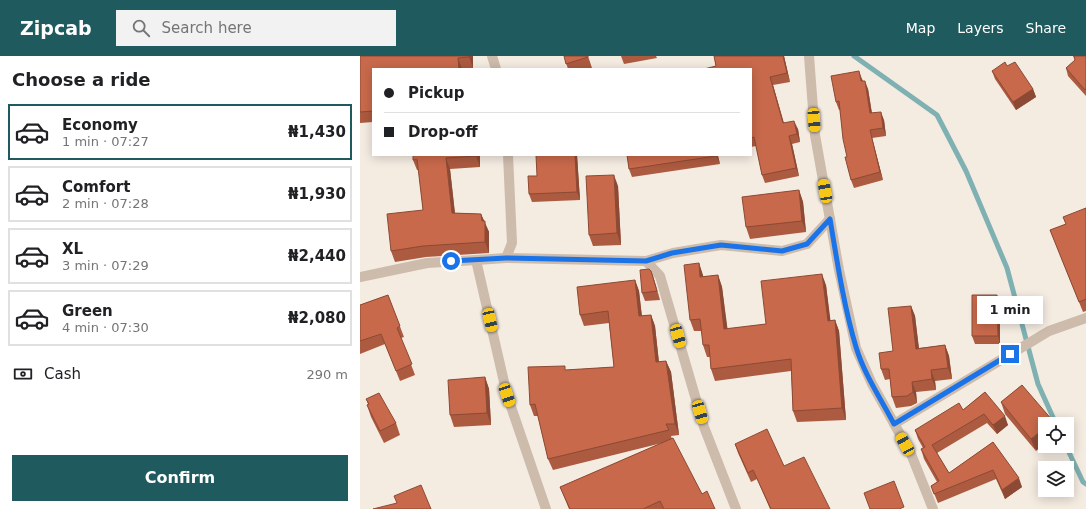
<!DOCTYPE html>
<meta charset="utf-8">
<style>
:root{--surface:#fff;--page:#f2f2f2;--text:#202124;--muted:#757577;--line:#e0e0e0;--accent:#1f5a5e}
body{margin:0;font-family:"DejaVu Sans",sans-serif;background:var(--page);color:var(--text);height:100vh;display:flex;flex-direction:column;font-size:15px;white-space:nowrap}
*{box-sizing:border-box;margin:0}
p{font-size:13px;color:var(--muted)}
.icon{flex:none;width:22px;height:22px;fill:none;stroke:currentColor;stroke-width:2;stroke-linecap:round;stroke-linejoin:round}
.map{position:relative;flex:1;overflow:hidden}
.panel{display:flex;flex-direction:column;background:var(--surface);width:360px}
.panel>*{flex:none}
.hud{position:absolute;left:12px;top:12px;width:380px;height:88px;border-radius:0px;box-shadow:0 2px 10px #0003;display:grid;align-content:center;height:88px;padding:0 12px;background:var(--surface)}
.buttons{position:absolute;left:678px;top:361px;display:grid;gap:8px}
.buttons a{display:grid;place-items:center;width:36px;height:36px;border-radius:0px;background:var(--surface);box-shadow:0 2px 10px #0003;font-size:20px}
.end{position:absolute;width:18px;height:18px;margin:-9px;border:5px solid #1a73e8;background:#fff;box-shadow:0 0 0 2px #fff}
.from{border-radius:50%}
.bubble{position:absolute;height:28px;border-radius:0px;background:var(--surface);box-shadow:0 2px 10px #0003;font-size:13px;font-weight:700;line-height:28px;text-align:center}
.car{position:absolute;width:12px;height:24px;margin:-12px -6px;border-radius:5px;box-shadow:0 0 3px 1px #0007;background:linear-gradient(#f5c518 24%,#345 0 40%,#f5c518 0 76%,#345 0 86%,#f5c518 0)}
.hud b{display:flex;align-items:center;gap:14px;height:38px;font-size:15px}
.hud b+b{border-top:1px solid var(--line)}
.hud i{width:10px;height:10px;background:var(--text)}
ul{padding:0;list-style:none}
li{display:flex;align-items:center;gap:12px;height:56px;margin:0 8px 6px;padding:0 4px;border:2px solid var(--line);border-radius:0px}
li div{flex:1}
li b{display:block;font-size:15px}
li em{font-style:normal;font-weight:700}
li.current{border-color:var(--accent)}
li>.icon{width:36px;height:36px;stroke-width:1.5}
h2{padding:0 12px;font-size:18px;line-height:48px}
.pay{display:flex;align-items:center;gap:10px;height:44px;padding:0 12px;font-size:15px}
.pay p{margin-inline-start:auto}
.action{display:flex;gap:8px;margin-top:auto;padding:8px 12px}
.action a{flex:1;height:46px;border-radius:0px;background:var(--accent);color:#fff;font-size:16px;font-weight:700;line-height:46px;text-align:center}
header{display:flex;align-items:center;gap:24px;box-sizing:border-box;height:56px;padding:0 20px;background:var(--accent);color:#fff}
header strong{font-size:19px}
nav{display:flex;gap:22px;margin-inline-start:auto;font-size:14px}
.search{width:280px;height:36px;background:var(--page);display:flex;align-items:center;gap:10px;box-sizing:border-box;padding:0 14px;border-radius:0px;color:var(--muted);font-size:15px}
main{display:flex;flex:1;min-height:0}
.map>svg:first-child{display:block}
.lines{fill:none;stroke-linecap:round;stroke-linejoin:round}
.stream{stroke:#7fb0b2;stroke-width:5}
.street{stroke:#cdbbac;stroke-width:10}
.wall{fill:#ac5a40}
.shaded-wall{fill:#8c4a34}
.building{fill:#c8694b;stroke:#8c4a34}
.route{stroke:#1a73e8;stroke-width:5}
</style>
<header>
<strong>Zipcab</strong>
<div class="search"><svg class="icon" aria-label="search" viewBox="0 0 24 24"><circle cx="10" cy="10" r="6"/><path d="M15 15l6 6"/></svg>Search here</div>
<nav><a>Map</a><a>Layers</a><a>Share</a></nav>
</header>
<main>
<section class="panel">
<h2>Choose a ride</h2>
<ul>
<li class="current"><svg class="icon" aria-label="car" viewBox="0 0 24 24"><path d="M5 17H2v-5l4-1 3-4h7l3 4 3 1v5h-3M9 17h6M6 11h13"/><circle cx="7" cy="17" r="2"/><circle cx="17" cy="17" r="2"/></svg><div><b>Economy</b><p>1 min · 07:27</p></div><em>₦1,430</em></li>
<li><svg class="icon" aria-label="car" viewBox="0 0 24 24"><path d="M5 17H2v-5l4-1 3-4h7l3 4 3 1v5h-3M9 17h6M6 11h13"/><circle cx="7" cy="17" r="2"/><circle cx="17" cy="17" r="2"/></svg><div><b>Comfort</b><p>2 min · 07:28</p></div><em>₦1,930</em></li>
<li><svg class="icon" aria-label="car" viewBox="0 0 24 24"><path d="M5 17H2v-5l4-1 3-4h7l3 4 3 1v5h-3M9 17h6M6 11h13"/><circle cx="7" cy="17" r="2"/><circle cx="17" cy="17" r="2"/></svg><div><b>XL</b><p>3 min · 07:29</p></div><em>₦2,440</em></li>
<li><svg class="icon" aria-label="car" viewBox="0 0 24 24"><path d="M5 17H2v-5l4-1 3-4h7l3 4 3 1v5h-3M9 17h6M6 11h13"/><circle cx="7" cy="17" r="2"/><circle cx="17" cy="17" r="2"/></svg><div><b>Green</b><p>4 min · 07:30</p></div><em>₦2,080</em></li>
</ul>
<div class="pay"><svg class="icon" aria-label="cash" viewBox="0 0 24 24"><path d="M3 7h18v10H3z"/><circle cx="12" cy="12" r="2"/></svg>Cash<p>290 m</p></div>
<div class="action"><a>Confirm</a></div>
</section>
<div class="map">
<svg width="726" height="453" viewBox="0 0 726 453">
<rect width="100%" height="100%" fill="#f4ebe1"/>
<g class="lines">
<g class="stream">
<polyline points="494,0 577,59 606,115 647,212 678,328 696,368"/>
<polyline points="706,390 723,426 726,428"/>
</g>
<g class="street">
<polyline points="132,0 136,13"/>
<polyline points="449,0 455,79 479,214 496,292 512,328 551,398 573,453"/>
<polyline points="146,202 152,187 148,99"/>
<polyline points="116,204 147,339 186,453"/>
<polyline points="286,205 300,220 344,371 376,453"/>
<polyline points="0,221 67,207 116,204 146,202 286,205 313,197 361,189 422,195 447,188 470,163"/>
<polyline points="534,368 689,275 726,262"/>
</g>
</g>
<g class="wall">
<polygon points="0,0 113,0 113,12 13,13 13,66 0,67"/>
<polygon points="204,0 228,0 232,12 230,13 208,13"/>
<polygon points="261,0 296,0 297,2 264,8"/>
<polygon points="354,0 424,0 430,26 413,29 424,67 438,73 440,86 432,88 439,120 405,127 402,119 396,90 391,91 391,13 356,10"/>
<polygon points="713,0 726,0 726,40 708,20 706,12 715,4"/>
<polygon points="647,10 673,33 676,41 656,54 635,23 632,15"/>
<polygon points="502,23 503,25 508,33 512,57 524,64 526,80 512,82 523,124 494,132 491,124 480,54 479,54 476,46"/>
<polygon points="120,99 120,111 90,113 95,157 121,158 129,176 129,197 66,201 35,206 31,195 63,154 59,114 57,114 53,104"/>
<polygon points="217,99 220,144 172,146 169,138 177,120"/>
<polygon points="267,99 363,99 358,100 360,108 272,121 269,113"/>
<polygon points="258,130 261,189 233,190 229,179"/>
<polygon points="439,134 443,146 446,176 390,183 386,171"/>
<polygon points="726,152 726,255 723,256 690,174 706,168"/>
<polygon points="339,207 343,221 358,219 362,231 367,273 406,268 466,229 470,265 475,264 479,275 486,364 437,366 433,355 431,315 355,325 351,313 350,301 347,301 343,289 342,275 334,275 330,264"/>
<polygon points="291,215 300,244 285,245 282,237"/>
<polygon points="275,224 279,235 282,260 291,259 295,270 299,306 306,305 311,316 319,379 311,380 312,383 342,438 355,453 209,453 200,431 302,387 193,414 188,403 178,360 174,360 170,349 207,314 254,311 249,267 224,270 220,259"/>
<polygon points="28,239 44,281 41,282 55,319 40,325 25,288 0,298 0,249"/>
<polygon points="640,247 640,288 615,288 612,280"/>
<polygon points="551,250 555,260 559,292 585,289 589,300 592,323 575,325 576,334 556,336 557,347 551,350 536,352 532,341 530,323 525,324 521,313 533,295"/>
<polygon points="125,321 129,333 131,369 94,371 90,359"/>
<polygon points="662,329 676,395 645,358 641,346"/>
<polygon points="625,336 648,369 637,378 627,367 577,397 589,417 633,386 662,431 645,443 636,423 578,447 571,430 577,426 564,403 561,393 563,392 558,383 555,374 603,354"/>
<polygon points="6,343 36,367 40,379 24,387 11,361 7,349 8,348"/>
<polygon points="375,388 424,410 470,453 410,453 397,423 391,426 378,397"/>
</g>
<g class="shaded-wall">
<polygon points="109,0 113,0 113,12 109,1"/>
<polygon points="423,0 424,0 430,26 427,17"/>
<polygon points="98,2 102,13 99,13"/>
<polygon points="499,15 502,23 504,34 501,25"/>
<polygon points="410,21 413,29 426,76 423,67"/>
<polygon points="505,25 508,33 513,65 510,57"/>
<polygon points="673,33 676,41 656,54 653,46"/>
<polygon points="521,56 524,64 526,80 523,72"/>
<polygon points="434,65 438,73 440,86 437,78"/>
<polygon points="510,74 512,82 523,124 520,116"/>
<polygon points="429,80 432,88 439,120 436,112"/>
<polygon points="116,99 120,99 120,111 116,100"/>
<polygon points="215,99 217,99 220,144 217,136"/>
<polygon points="356,99 358,99 358,100 360,108"/>
<polygon points="86,102 90,113 96,168 92,157"/>
<polygon points="254,119 258,130 261,189 257,177"/>
<polygon points="439,134 443,146 446,176 442,165"/>
<polygon points="121,158 129,176 129,197 125,186"/>
<polygon points="339,207 343,219 345,233 340,221"/>
<polygon points="291,215 294,223 300,244 297,235"/>
<polygon points="462,218 466,229 472,276 468,265"/>
<polygon points="358,219 362,231 369,284 364,273"/>
<polygon points="275,224 279,235 283,272 279,260"/>
<polygon points="637,239 640,247 640,288 638,280"/>
<polygon points="551,250 555,260 560,303 556,293"/>
<polygon points="291,259 295,270 300,317 296,306"/>
<polygon points="475,264 479,275 486,364 482,352"/>
<polygon points="585,289 589,300 592,323 588,312"/>
<polygon points="306,305 311,316 319,379 315,368"/>
<polygon points="571,314 575,325 576,334 572,323"/>
<polygon points="125,321 129,333 131,369 127,357"/>
<polygon points="552,326 556,336 557,347 553,336"/>
<polygon points="645,360 648,369 637,378 633,369"/>
<polygon points="685,372 685,387 676,395 671,383"/>
<polygon points="659,422 662,431 645,443 642,434"/>
</g>
<g class="building">
<polygon points="0,0 109,0 109,1 98,2 99,13 13,13 13,55 0,56"/>
<polygon points="204,0 228,0 228,1 206,8"/>
<polygon points="354,0 423,0 427,17 410,21 423,67 434,65 437,78 429,80 436,112 402,119 394,81 391,82 391,13 344,13 356,10"/>
<polygon points="714,0 726,0 726,32 725,34 706,12 715,4"/>
<polygon points="645,6 647,10 655,6 673,33 653,46 632,15"/>
<polygon points="499,15 501,25 505,25 510,57 521,56 523,72 510,74 520,116 491,124 485,101 487,101 483,83 479,45 476,46 471,20"/>
<polygon points="53,99 116,99 116,100 86,102 92,157 121,158 122,165 125,165 125,186 63,190 31,195 27,158 63,154 57,103 53,104"/>
<polygon points="176,99 215,99 217,136 169,138 168,120 177,120"/>
<polygon points="267,99 356,99 356,100 269,113"/>
<polygon points="254,119 257,177 229,179 226,120"/>
<polygon points="439,134 442,165 386,171 382,141"/>
<polygon points="726,152 726,243 719,246 690,174 706,168 703,161"/>
<polygon points="339,207 340,221 358,219 364,273 406,268 401,225 462,218 468,265 475,264 482,352 433,355 431,303 351,313 349,289 343,289 340,263 330,264 324,209"/>
<polygon points="289,213 291,215 297,235 282,237 280,214"/>
<polygon points="275,224 279,260 291,259 296,306 306,305 315,368 306,368 309,374 188,403 175,348 170,349 168,311 205,310 205,314 254,311 248,255 220,259 217,231"/>
<polygon points="28,239 40,270 37,272 52,308 36,315 21,278 0,285 0,249"/>
<polygon points="612,239 637,239 638,280 612,280"/>
<polygon points="551,250 556,293 585,289 588,312 571,314 572,323 552,326 553,336 547,340 532,341 529,313 521,313 519,297 533,295 528,252"/>
<polygon points="125,321 127,357 90,359 88,324"/>
<polygon points="662,329 693,365 690,368 685,368 685,372 671,383 641,346"/>
<polygon points="625,336 645,360 633,369 624,358 572,389 589,417 633,386 659,422 642,434 633,414 574,438 571,430 579,425 561,393 565,391 555,374 599,347 603,354"/>
<polygon points="19,337 36,367 20,375 7,349 9,348 6,343"/>
<polygon points="407,373 424,410 444,401 470,453 411,453 393,414 388,417 375,388"/>
<polygon points="313,382 342,438 347,435 355,453 304,453 300,445 283,453 210,453 200,431"/>
<polygon points="534,425 544,451 539,453 510,453 504,437"/>
<polygon points="61,429 71,453 13,453 37,447 34,440"/>
</g>
<g class="lines">
<path class="route" d="M91 205 146 202 286 205 312 197 361 189 422 195 447 188 470 163C477 205 484 251 496 291 504 318 521 343 534 368L650 298"/>
</g>
</svg>
<div class="buttons">
<a><svg class="icon" aria-label="locate" viewBox="0 0 24 24"><circle cx="12" cy="12" r="6"/><path d="M12 2v4M12 18v4M2 12h4M18 12h4"/></svg></a>
<a><svg class="icon" aria-label="layers" viewBox="0 0 24 24"><path d="M12 4l9 5-9 5-9-5zM3 14l9 5 9-5"/></svg></a>
</div>
<i class="end from" style="left:91px;top:205px"></i>
<i class="end" style="left:650px;top:298px"></i>
<div class="bubble" style="left:617px;top:240px;width:66px">1 min</div>
<i class="car" style="left:454px;top:64px;rotate:176deg"></i>
<i class="car" style="left:465px;top:135px;rotate:350deg"></i>
<i class="car" style="left:130px;top:264px;rotate:167deg"></i>
<i class="car" style="left:318px;top:280px;rotate:164deg"></i>
<i class="car" style="left:147px;top:339px;rotate:161deg"></i>
<i class="car" style="left:340px;top:356px;rotate:164deg"></i>
<i class="car" style="left:545px;top:388px;rotate:331deg"></i>
<div class="hud">
<b><i class="from"></i>Pickup</b>
<b><i></i>Drop-off</b>
</div>
</div>
</main>
